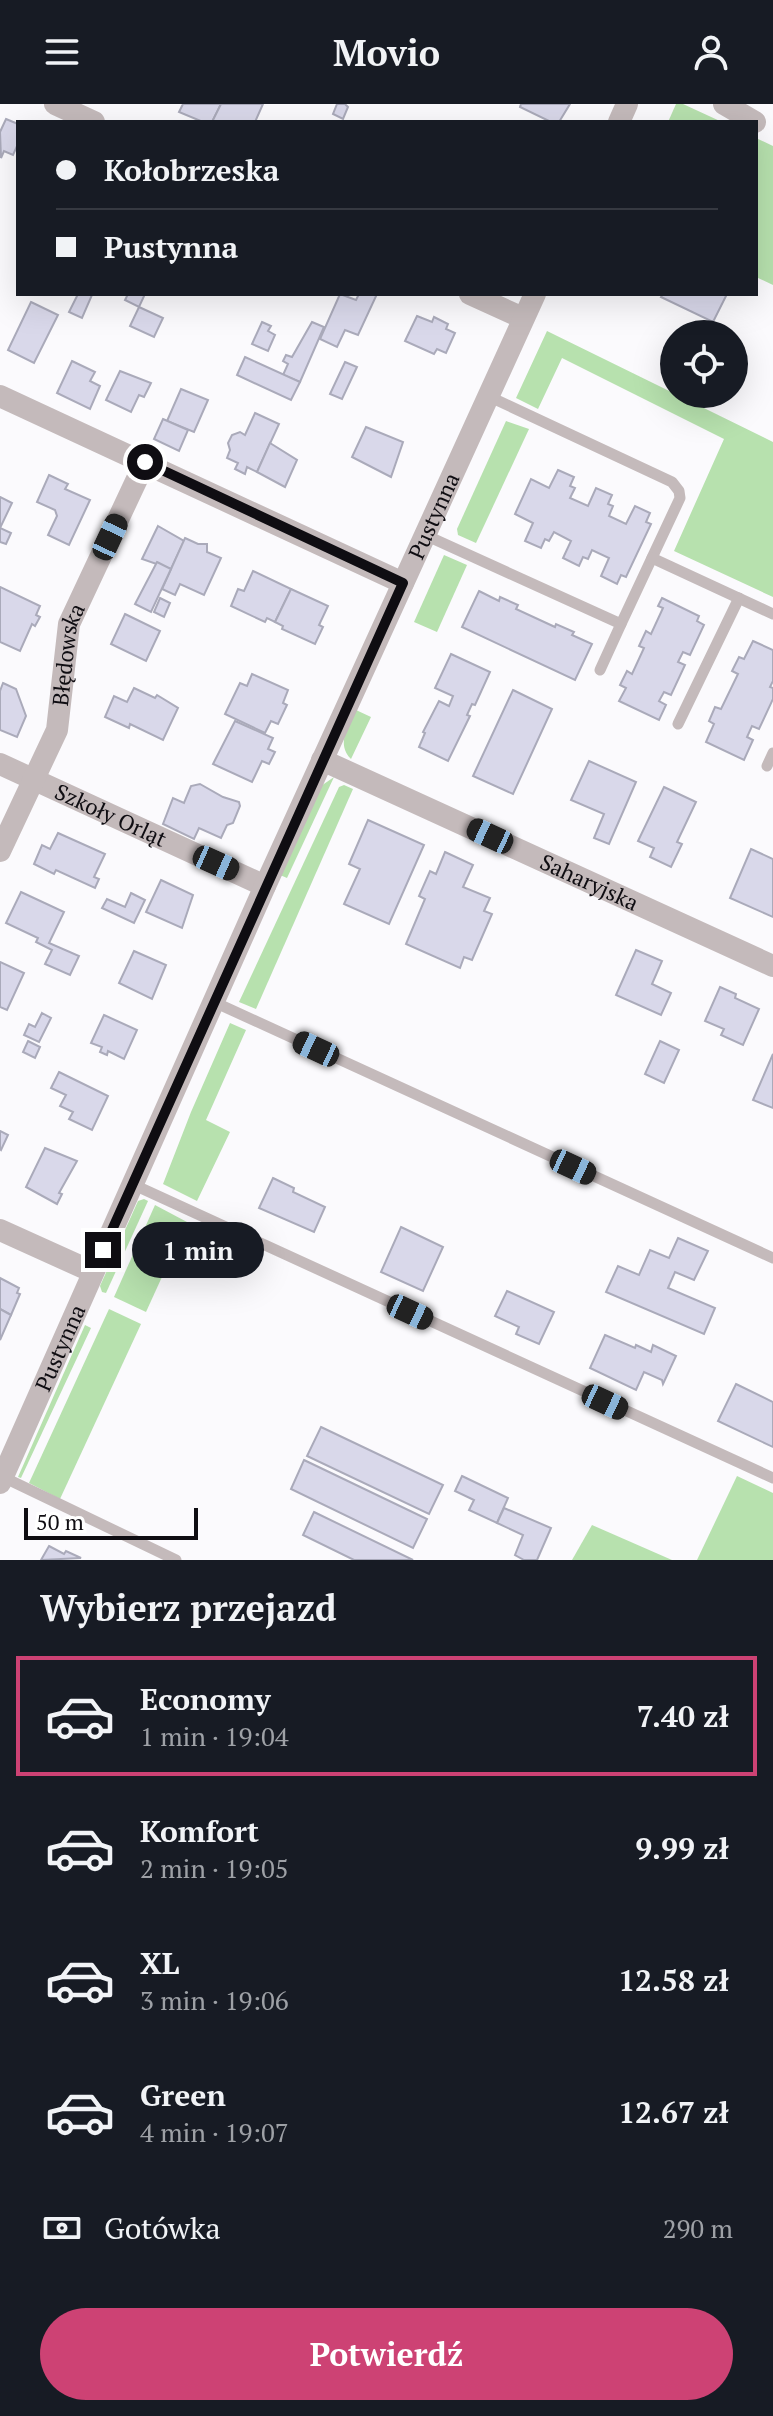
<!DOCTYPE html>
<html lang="pl">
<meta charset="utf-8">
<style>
:root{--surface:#171b24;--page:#242831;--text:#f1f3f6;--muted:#9ea1a6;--line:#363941;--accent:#cd4274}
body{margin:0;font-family:"PT Serif",serif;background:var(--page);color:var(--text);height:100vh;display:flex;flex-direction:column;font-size:30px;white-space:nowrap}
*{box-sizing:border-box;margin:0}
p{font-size:26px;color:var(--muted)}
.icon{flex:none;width:44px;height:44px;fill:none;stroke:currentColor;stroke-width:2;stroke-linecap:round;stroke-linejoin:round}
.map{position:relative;height:1456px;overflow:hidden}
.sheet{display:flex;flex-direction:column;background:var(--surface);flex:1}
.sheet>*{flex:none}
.top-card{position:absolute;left:16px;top:16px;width:742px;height:176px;border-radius:0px;box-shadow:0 8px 32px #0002;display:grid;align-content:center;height:176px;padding:0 40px;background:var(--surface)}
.tools{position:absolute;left:660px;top:216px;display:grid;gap:16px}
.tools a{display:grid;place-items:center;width:88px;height:88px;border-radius:50%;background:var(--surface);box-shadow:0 8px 32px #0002;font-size:40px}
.scale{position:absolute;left:24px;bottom:20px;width:174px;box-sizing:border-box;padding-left:8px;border:4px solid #0f0d12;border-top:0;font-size:22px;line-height:28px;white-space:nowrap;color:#0f0d12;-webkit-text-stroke:6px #fff;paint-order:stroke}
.end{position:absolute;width:36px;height:36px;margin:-18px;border:10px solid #0f0d12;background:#fff;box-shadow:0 0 0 4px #fff}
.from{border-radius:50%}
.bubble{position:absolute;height:56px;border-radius:28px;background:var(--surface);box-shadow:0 8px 32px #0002;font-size:26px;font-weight:700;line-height:56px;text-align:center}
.car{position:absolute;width:24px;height:48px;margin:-24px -12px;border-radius:10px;box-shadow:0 0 6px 2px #0007;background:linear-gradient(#222 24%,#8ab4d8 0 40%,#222 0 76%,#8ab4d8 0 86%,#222 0)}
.top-card b{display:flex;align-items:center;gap:28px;height:76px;font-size:30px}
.top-card b+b{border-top:2px solid var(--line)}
.top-card i{width:20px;height:20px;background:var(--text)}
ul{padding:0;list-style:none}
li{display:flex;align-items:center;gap:24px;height:120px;margin:0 16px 12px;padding:0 24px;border:4px solid transparent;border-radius:0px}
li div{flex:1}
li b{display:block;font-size:30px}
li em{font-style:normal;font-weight:700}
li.selected{border-color:var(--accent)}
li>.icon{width:72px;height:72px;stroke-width:1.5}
h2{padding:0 40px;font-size:36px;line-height:96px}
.pay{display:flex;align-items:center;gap:20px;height:88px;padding:0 40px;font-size:30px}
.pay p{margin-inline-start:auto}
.cta{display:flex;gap:16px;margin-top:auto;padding:16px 40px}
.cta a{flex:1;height:92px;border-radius:48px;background:var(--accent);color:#fff;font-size:32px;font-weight:700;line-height:92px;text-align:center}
header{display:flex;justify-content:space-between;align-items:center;height:104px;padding:0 40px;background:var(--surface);font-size:36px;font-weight:700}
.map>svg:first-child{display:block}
.green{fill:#b7e1ae}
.building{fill:#d9d8ea;stroke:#aaaaba;stroke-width:2}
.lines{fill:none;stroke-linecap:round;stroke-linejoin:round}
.lane{stroke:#c4babb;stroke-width:11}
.street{stroke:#c4babb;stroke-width:22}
.route{stroke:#0f0d12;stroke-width:10}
.labels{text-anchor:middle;stroke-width:7;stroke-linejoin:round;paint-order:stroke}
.street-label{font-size:22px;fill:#0f0d12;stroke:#fff}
</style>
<header><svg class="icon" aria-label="menu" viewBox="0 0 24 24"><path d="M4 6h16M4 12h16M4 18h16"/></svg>Movio<svg class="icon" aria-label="person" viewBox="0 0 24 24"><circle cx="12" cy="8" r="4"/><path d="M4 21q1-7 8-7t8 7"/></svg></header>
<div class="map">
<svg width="773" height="1456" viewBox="0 0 773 1456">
<rect width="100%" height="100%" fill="#fbfafd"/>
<g class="green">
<polygon points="676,0 683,0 722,18 668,18"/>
<polygon points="756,34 773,42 773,181 756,173"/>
<polygon points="547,227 773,338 773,493 674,447 724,335 562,254 538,305 516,294"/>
<polygon points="506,317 529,325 476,439 458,431 457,425"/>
<polygon points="444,451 467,461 437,528 414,518"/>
<path d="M356 606 371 613 351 655C336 640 348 622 356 606Z"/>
<polygon points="334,673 287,774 280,771 321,682"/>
<polygon points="344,681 353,685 256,905 239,898 339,683"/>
<polygon points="230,919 246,926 206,1016 230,1028 197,1097 163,1080 191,1008"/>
<polygon points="144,1095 148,1097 106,1189 102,1188 100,1182 138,1097"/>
<polygon points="155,1101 187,1118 146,1208 114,1193"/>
<polygon points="109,1205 141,1220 60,1395 29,1379"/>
<polygon points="85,1221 91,1224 21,1374 18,1373"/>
<polygon points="737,1372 773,1389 773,1456 697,1456"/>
<polygon points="592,1421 672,1456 572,1456"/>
</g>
<g class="building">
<polygon points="183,0 221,0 212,18 203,18 179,8"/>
<polygon points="221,0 263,0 255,18 212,18"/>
<polygon points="337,0 345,0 348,3 343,15 333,10"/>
<polygon points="521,0 570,0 559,18 551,18 520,3"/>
<polygon points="6,15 18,20 18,40 13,51 4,47 1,54 0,28"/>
<polygon points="78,190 92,191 82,214 69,208"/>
<polygon points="128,190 145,190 139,203 125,196"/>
<polygon points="340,190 356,196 359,190 377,190 358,231 345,226 337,243 320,235"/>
<polygon points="663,190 727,190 713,218 661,193"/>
<polygon points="31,198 58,211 34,259 8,246"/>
<polygon points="139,203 163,214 154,233 130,222"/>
<polygon points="417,212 432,218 434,213 448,220 446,225 455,229 446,249 437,245 434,250 405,237"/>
<polygon points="262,218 271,222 268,227 275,231 268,247 252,240"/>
<polygon points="312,218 324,223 300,278 283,271 288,260 283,257 286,251 292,253"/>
<polygon points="245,253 300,278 291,296 237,271"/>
<polygon points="72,257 95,268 90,277 100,282 90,305 57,289"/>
<polygon points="345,258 357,263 342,295 330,290"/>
<polygon points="120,267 151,279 144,293 139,291 131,308 106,296"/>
<polygon points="181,285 208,296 194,328 167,317"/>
<polygon points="255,309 279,320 257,368 247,363 245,370 235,365 238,359 227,354 230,346 228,339 232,331 240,328 245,331"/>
<polygon points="163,315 188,326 179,347 154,335"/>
<polygon points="366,323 403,338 391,373 352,353"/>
<polygon points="270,339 297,356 285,383 257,368"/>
<polygon points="558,366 574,373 570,382 575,384 570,394 588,402 596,384 612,391 608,400 613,402 609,412 626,420 635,402 650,409 646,418 651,420 626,473 621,471 617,480 601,472 609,454 592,446 588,455 583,453 579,462 563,454 571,437 554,428 549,437 545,435 541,444 525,437 533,419 515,410 531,375 549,384"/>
<polygon points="49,371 68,380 65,385 90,396 69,441 48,431 57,412 55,406 37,398"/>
<polygon points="0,393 12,399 0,424 11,429 6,440 0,438"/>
<polygon points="158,422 184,437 171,465 142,455"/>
<polygon points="185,434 198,440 207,440 207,448 221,454 204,491 180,480 175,491 162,485"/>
<polygon points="157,458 171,465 151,508 135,500"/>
<polygon points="253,467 291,485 275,518 267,514 265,518 231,502 238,485 244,487"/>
<polygon points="0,483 40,502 36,511 40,513 35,522 32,520 20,547 0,538"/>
<polygon points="291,485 328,502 319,521 323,523 315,540 282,525 283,522 275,518"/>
<polygon points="479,487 499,497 500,493 518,501 516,505 555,523 556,520 574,528 572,531 592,540 575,576 462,523"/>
<polygon points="160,494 170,499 164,513 154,508"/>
<polygon points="662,494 699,512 697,517 704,521 690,551 683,548 678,558 685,561 671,591 664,588 659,597 666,601 659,616 619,597 626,584 620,581 627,567 632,570 644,544 639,542 646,527 651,530 663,504 658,502"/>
<polygon points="125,510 160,527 146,557 111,540"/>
<polygon points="753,537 773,546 773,577 770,583 773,584 773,595 759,625 752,622 747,633 753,636 744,656 706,638 714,620 709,617 715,603 721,605 738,570 732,567 739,553 744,555"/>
<polygon points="451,550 490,568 475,601 472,600 467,611 470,612 448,657 419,643 425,629 423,628 439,597 449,602 453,592 435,584"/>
<polygon points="252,570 288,586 283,599 287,601 278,620 271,617 265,629 225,610 240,579 247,582"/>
<polygon points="3,579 16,585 26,612 17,633 0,626 0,587"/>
<polygon points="134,584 155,594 157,591 178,604 163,636 130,620 129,624 105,613 114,592 127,598"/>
<polygon points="513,586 552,605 513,690 473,672"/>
<polygon points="235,617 273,634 268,645 275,648 269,660 262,657 252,678 213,660"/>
<polygon points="589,657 636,678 609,740 594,734 604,710 571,696"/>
<polygon points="200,680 223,693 239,698 240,702 233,719 227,721 221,734 199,724 194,735 163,720 173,694 184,699 191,682"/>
<polygon points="664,683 696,698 677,738 682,740 671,763 650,753 654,744 638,737"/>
<polygon points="368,716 424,741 389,820 344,800 360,765 349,760"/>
<polygon points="58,729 105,750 94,773 99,775 95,784 56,766 54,770 34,760 42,741 50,745"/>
<polygon points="751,745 773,755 773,813 730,794"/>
<polygon points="445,748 473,761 463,783 490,794 484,807 492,810 472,856 464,853 460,864 406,840 425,795 419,792 430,767 436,770"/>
<polygon points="161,776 193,791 182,824 146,808"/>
<polygon points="21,788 64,808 49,839 79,852 70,871 45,860 52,846 36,838 38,834 6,819"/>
<polygon points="131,789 145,796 134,819 102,804 107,795 125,803"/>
<polygon points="636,846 662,857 652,880 671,889 661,911 616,891"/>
<polygon points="134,847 166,861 152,895 119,879"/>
<polygon points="0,858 24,869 7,906 0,903"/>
<polygon points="720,883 736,890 735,894 759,905 743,941 721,931 724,925 705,917"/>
<polygon points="42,909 51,914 39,938 24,931 29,920 35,923"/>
<polygon points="104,911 137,926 124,955 108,947 107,951 100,948 102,943 91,939"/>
<polygon points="28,937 40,943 35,954 23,948"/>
<polygon points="660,937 679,946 664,979 645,970"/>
<polygon points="773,950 773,1004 753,996"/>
<polygon points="59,968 108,992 92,1026 69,1015 73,1008 60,1002 66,991 51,984"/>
<polygon points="0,1027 8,1031 1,1046 0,1045"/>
<polygon points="45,1044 77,1057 59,1089 62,1090 57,1100 26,1083"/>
<polygon points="273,1074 294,1084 293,1088 325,1103 314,1128 259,1104"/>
<polygon points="401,1123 443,1143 423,1187 381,1168"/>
<polygon points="678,1134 708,1147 694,1176 675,1168 668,1184 715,1204 704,1230 606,1188 618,1162 639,1171 650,1146 669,1154"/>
<polygon points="0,1174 19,1184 17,1189 20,1190 11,1211 0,1205"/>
<polygon points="507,1187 554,1208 539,1240 516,1230 519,1223 495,1212"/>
<polygon points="0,1205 11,1211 0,1236"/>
<polygon points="605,1231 635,1244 636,1241 651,1248 653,1241 676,1252 663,1280 662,1276 644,1268 636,1286 590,1264"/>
<polygon points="736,1280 773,1298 773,1343 718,1317"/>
<polygon points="321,1323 443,1381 429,1410 307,1352"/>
<polygon points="304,1356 427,1415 413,1444 291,1385"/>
<polygon points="462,1372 508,1394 497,1419 469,1406 474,1396 455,1387"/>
<polygon points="504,1404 551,1424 537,1456 524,1456 515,1451 523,1431 497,1419"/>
<polygon points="314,1408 413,1456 354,1456 303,1431"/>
<polygon points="49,1442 64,1450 66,1447 81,1454 41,1456"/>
</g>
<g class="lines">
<g class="lane">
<polyline points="425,431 621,520 680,394 679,387 672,378 488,292"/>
<polyline points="652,454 773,510"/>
<polyline points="600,566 621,520"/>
<polyline points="678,620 739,494"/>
<polyline points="767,662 773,649"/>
<polyline points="214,898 773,1154"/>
<polyline points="132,1080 773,1374"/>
<polyline points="3,1373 176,1456"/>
</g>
<g class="street">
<polyline points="55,0 94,18"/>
<polyline points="724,0 755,18"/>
<polyline points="619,18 627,0"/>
<polyline points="470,190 523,214"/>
<polyline points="0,292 403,479"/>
<path id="s1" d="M322 656 773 862"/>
<path id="s2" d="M0 660 265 782"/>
<path id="s3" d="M0 747 57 626 69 520 145 358"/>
<polyline points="0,1126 93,1168"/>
<path id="s4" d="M0 1379 265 782 535 190"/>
</g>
</g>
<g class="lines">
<polyline class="route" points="103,1146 403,479 145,358"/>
</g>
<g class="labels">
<g class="street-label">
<text dy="8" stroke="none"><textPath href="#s4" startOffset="1060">Pustynna</textPath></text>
<text dy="8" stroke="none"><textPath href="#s3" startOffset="210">Błędowska</textPath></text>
<text dy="8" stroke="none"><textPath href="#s2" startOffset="122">Szkoły Orląt</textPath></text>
<text dy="8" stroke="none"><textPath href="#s1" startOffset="294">Saharyjska</textPath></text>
<text dy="8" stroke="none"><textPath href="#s4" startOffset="148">Pustynna</textPath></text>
</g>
</g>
</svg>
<div class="tools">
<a><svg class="icon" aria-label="locate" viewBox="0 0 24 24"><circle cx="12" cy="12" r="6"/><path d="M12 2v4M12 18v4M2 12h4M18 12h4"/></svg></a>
</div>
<div class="scale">50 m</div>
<i class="end from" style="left:145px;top:358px"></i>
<i class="end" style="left:103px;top:1146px"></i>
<div class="bubble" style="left:132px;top:1118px;width:132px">1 min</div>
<i class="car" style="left:110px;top:433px;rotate:25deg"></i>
<i class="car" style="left:490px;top:732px;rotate:295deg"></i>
<i class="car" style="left:216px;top:759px;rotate:114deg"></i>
<i class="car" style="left:316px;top:945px;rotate:295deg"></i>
<i class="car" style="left:573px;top:1063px;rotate:115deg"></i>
<i class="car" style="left:410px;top:1208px;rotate:115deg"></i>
<i class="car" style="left:605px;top:1298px;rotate:115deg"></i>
<div class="top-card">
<b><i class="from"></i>Kołobrzeska</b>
<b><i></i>Pustynna</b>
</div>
</div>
<section class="sheet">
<h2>Wybierz przejazd</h2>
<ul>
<li class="selected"><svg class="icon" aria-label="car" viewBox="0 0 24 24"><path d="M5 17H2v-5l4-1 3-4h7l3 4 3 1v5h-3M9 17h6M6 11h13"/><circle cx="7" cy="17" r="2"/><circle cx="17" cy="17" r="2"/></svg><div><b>Economy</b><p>1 min · 19:04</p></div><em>7.40 zł</em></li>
<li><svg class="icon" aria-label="car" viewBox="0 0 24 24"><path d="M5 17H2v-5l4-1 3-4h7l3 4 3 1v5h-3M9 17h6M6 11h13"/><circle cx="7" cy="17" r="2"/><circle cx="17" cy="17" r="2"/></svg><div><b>Komfort</b><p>2 min · 19:05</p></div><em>9.99 zł</em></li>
<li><svg class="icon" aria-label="car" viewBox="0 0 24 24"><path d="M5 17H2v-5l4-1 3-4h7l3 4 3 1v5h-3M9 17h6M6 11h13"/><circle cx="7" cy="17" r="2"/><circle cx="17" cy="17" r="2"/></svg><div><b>XL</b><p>3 min · 19:06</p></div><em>12.58 zł</em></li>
<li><svg class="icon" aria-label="car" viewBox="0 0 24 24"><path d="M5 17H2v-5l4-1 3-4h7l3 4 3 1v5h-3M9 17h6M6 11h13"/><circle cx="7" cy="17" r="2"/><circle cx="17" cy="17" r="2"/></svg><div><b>Green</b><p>4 min · 19:07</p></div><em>12.67 zł</em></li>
</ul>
<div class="pay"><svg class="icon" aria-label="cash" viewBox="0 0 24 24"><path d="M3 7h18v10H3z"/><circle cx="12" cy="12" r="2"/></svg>Gotówka<p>290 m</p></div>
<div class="cta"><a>Potwierdź</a></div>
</section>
